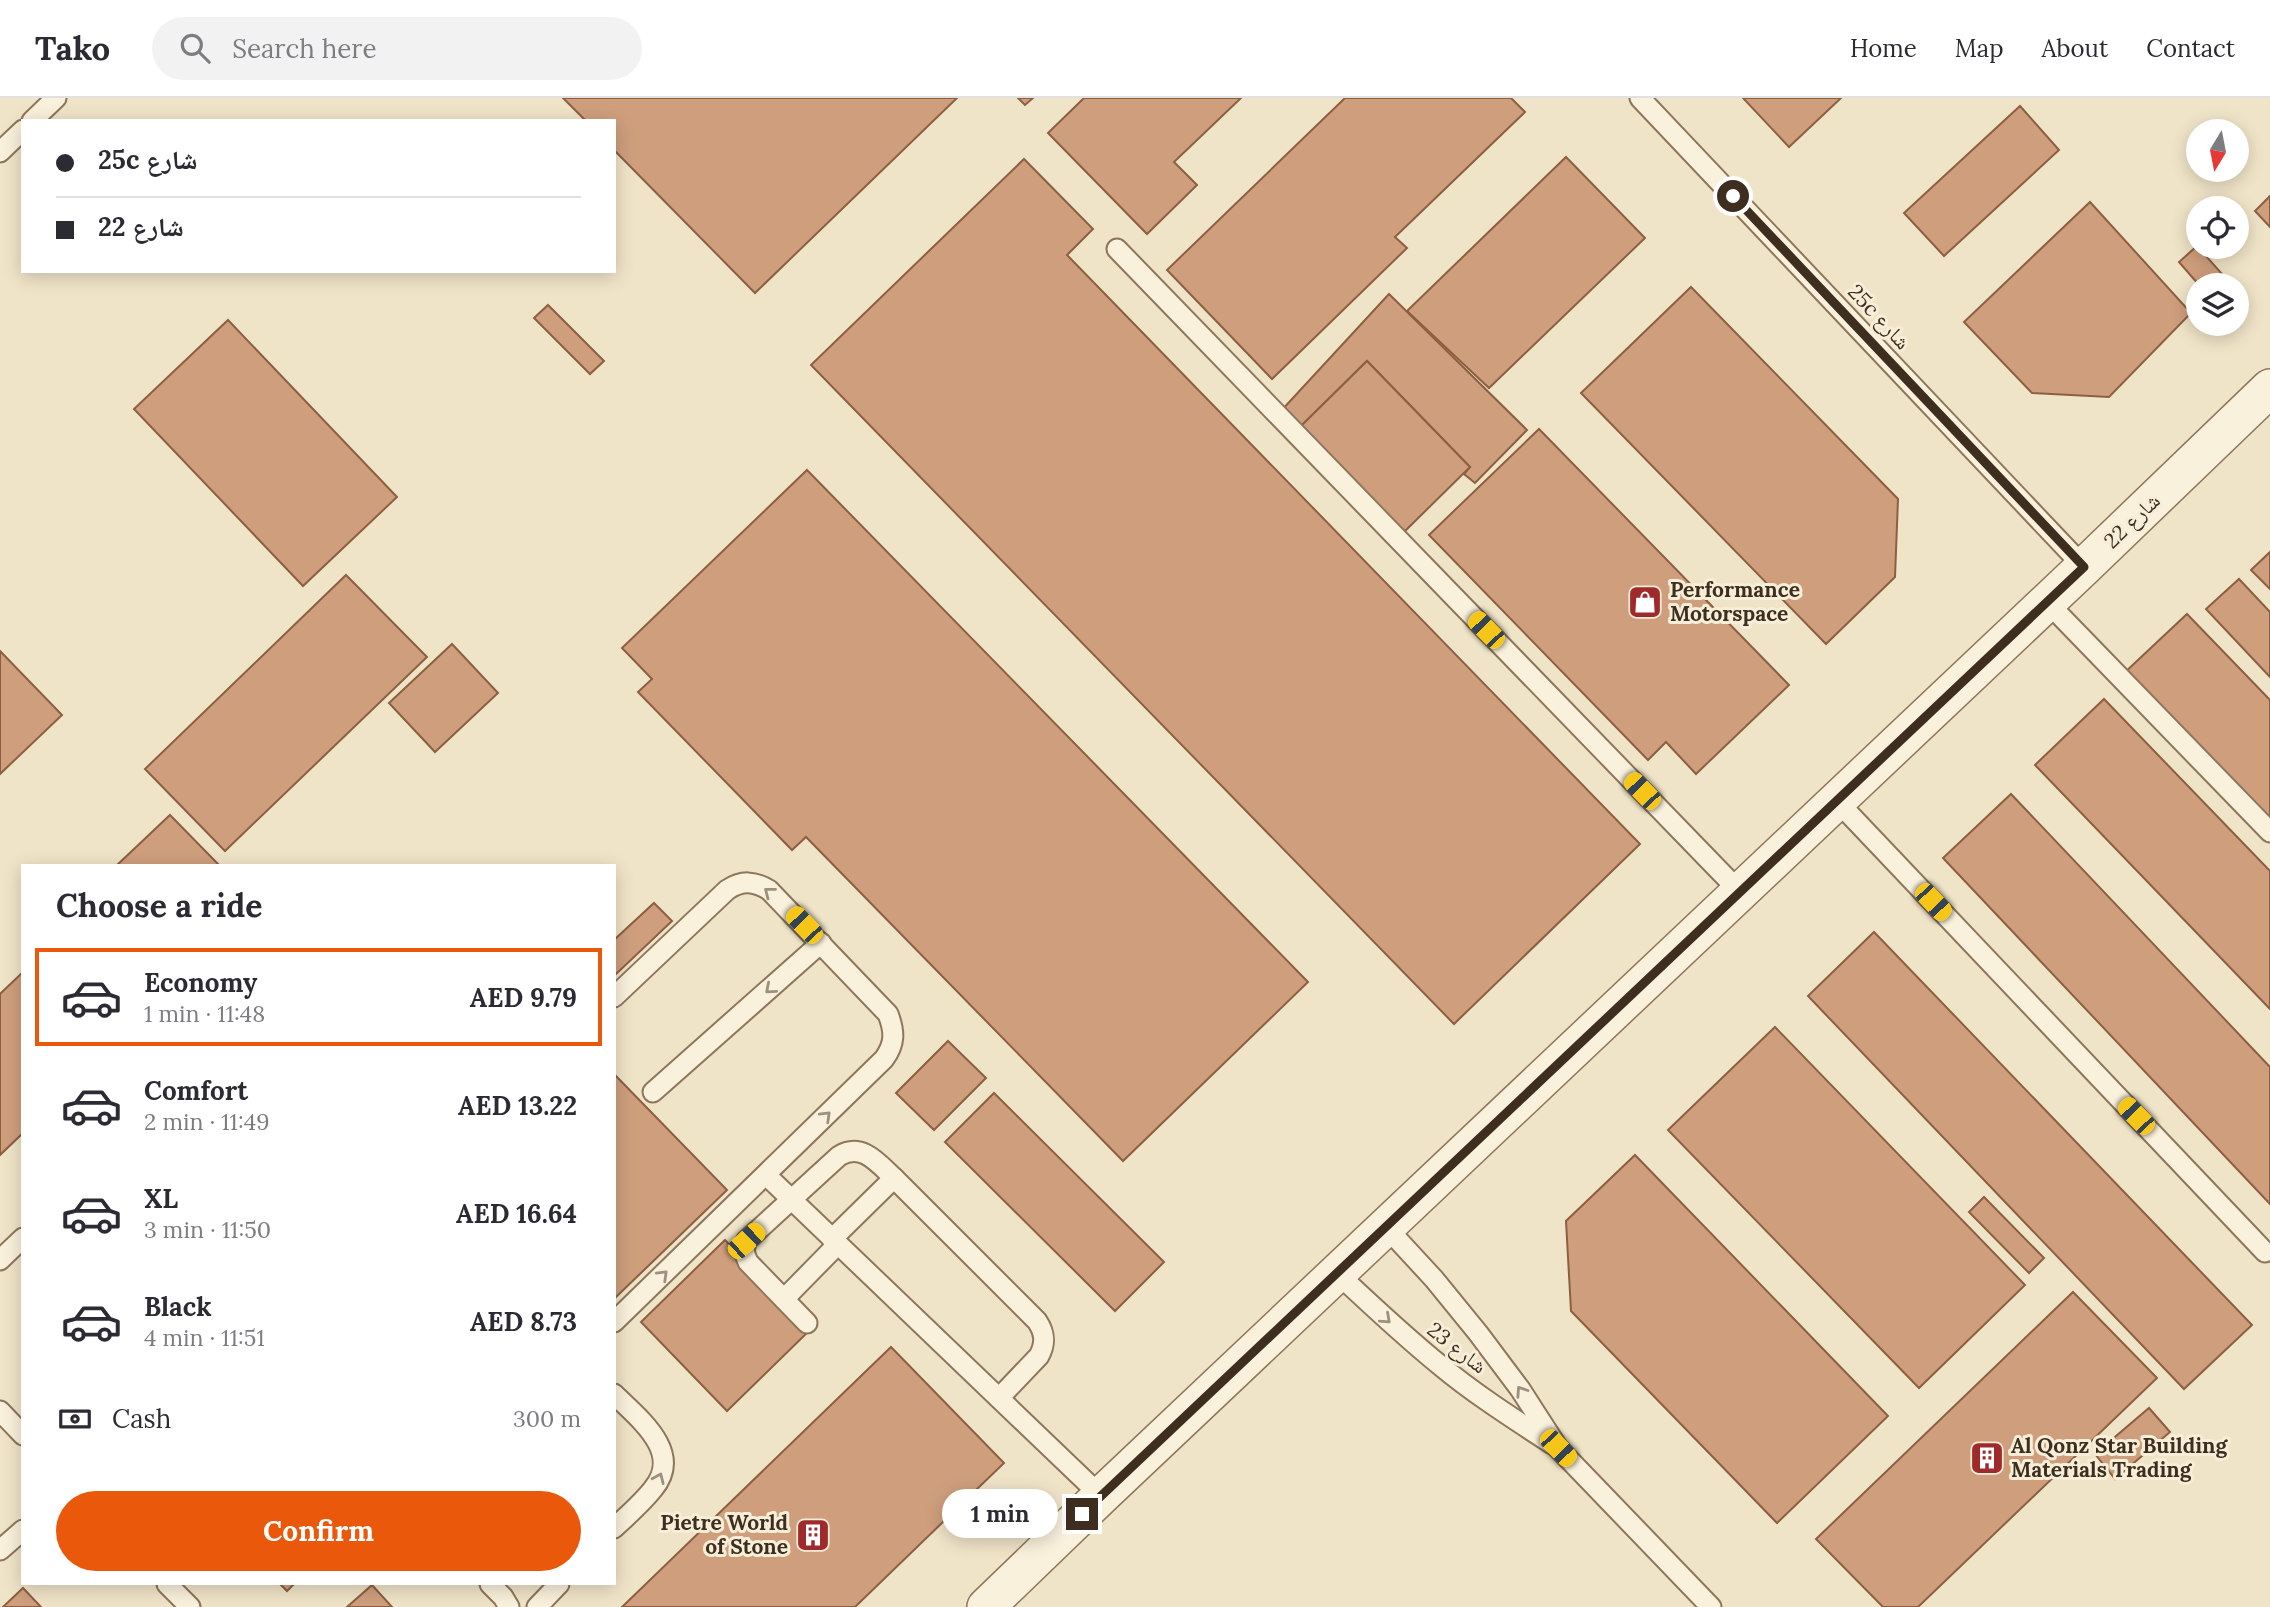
<!DOCTYPE html>
<meta charset="utf-8">
<style>
:root{--surface:#fff;--page:#f2f2f3;--text:#2b2b33;--muted:#7c7c81;--line:#e1e1e2;--accent:#ea580c}
body{margin:0;font-family:Lora,"Noto Naskh Arabic",serif;background:var(--page);color:var(--text);height:100vh;display:flex;flex-direction:column;font-size:26px;white-space:nowrap}
*{box-sizing:border-box;margin:0}
p{font-size:23px;color:var(--muted)}
.icon{flex:none;width:38px;height:38px;fill:none;stroke:currentColor;stroke-width:2;stroke-linecap:round;stroke-linejoin:round}
.map{position:relative;flex:1;overflow:hidden}
.side{position:absolute;left:21px;top:766px;width:595px;height:721px;display:flex;flex-direction:column;background:var(--surface);border-radius:0px;box-shadow:0 4px 18px #0003}
.side>*{flex:none}
.guide{position:absolute;left:21px;top:21px;width:595px;height:154px;border-radius:0px;box-shadow:0 4px 18px #0003;display:grid;align-content:center;height:154px;padding:0 35px;background:var(--surface)}
.needle{width:46px;rotate:190deg}
.controls{position:absolute;left:2186px;top:21px;display:grid;gap:14px}
.controls a{display:grid;place-items:center;width:63px;height:63px;border-radius:50%;background:var(--surface);box-shadow:0 4px 18px #0003;font-size:35px}
.end{position:absolute;width:32px;height:32px;margin:-16px;border:9px solid #3d2e20;background:#fff;box-shadow:0 0 0 4px #fff}
.from{border-radius:50%}
.bubble{position:absolute;height:49px;border-radius:24px;background:var(--surface);box-shadow:0 4px 18px #0003;font-size:23px;font-weight:700;line-height:49px;text-align:center}
.car{position:absolute;width:21px;height:42px;margin:-21px -10px;border-radius:9px;box-shadow:0 0 5px 2px #0007;background:linear-gradient(#f5c518 24%,#345 0 40%,#f5c518 0 76%,#345 0 86%,#f5c518 0)}
.guide b{display:flex;align-items:center;gap:24px;height:66px;font-size:26px}
.guide b+b{border-top:2px solid var(--line)}
.guide i{width:18px;height:18px;background:var(--text)}
ul{padding:0;list-style:none}
li{display:flex;align-items:center;gap:21px;height:98px;margin:0 14px 10px;padding:0 21px;border:4px solid transparent;border-radius:0px}
li div{flex:1}
li b{display:block;font-size:26px}
li em{font-style:normal;font-weight:700}
li.current{border-color:var(--accent)}
li>.icon{width:63px;height:63px;stroke-width:1.5}
h2{padding:0 35px;font-size:32px;line-height:84px}
.pay{display:flex;align-items:center;gap:18px;height:77px;padding:0 35px;font-size:26px}
.pay p{margin-inline-start:auto}
.cta{display:flex;gap:14px;margin-top:auto;padding:14px 35px}
.cta a{flex:1;height:80px;border-radius:42px;background:var(--accent);color:#fff;font-size:28px;font-weight:700;line-height:80px;text-align:center}
header{display:flex;align-items:center;gap:42px;box-sizing:border-box;height:98px;padding:0 35px;background:var(--surface);border-bottom:2px solid var(--line)}
header strong{font-size:33px}
nav{display:flex;gap:38px;margin-inline-start:auto;font-size:24px}
.search{width:490px;height:63px;background:var(--page);display:flex;align-items:center;gap:18px;box-sizing:border-box;padding:0 24px;border-radius:38px;color:var(--muted);font-size:26px}
.map>svg:first-child{display:block}
.building{fill:#cf9f7d;stroke:#8d5f41;stroke-width:2}
.lines{fill:none;stroke-linecap:round;stroke-linejoin:round}
.service-casing{stroke:#8d765c;stroke-width:23}
.minor-casing{stroke:#8d765c;stroke-width:40}
.service{stroke:#faf1dc;stroke-width:19}
.minor{stroke:#faf1dc;stroke-width:37}
.oneway{stroke:#9c907e}
.route{stroke:#3d2e20;stroke-width:9}
.labels{text-anchor:middle;stroke-width:6;stroke-linejoin:round;paint-order:stroke}
.street-label{font-size:21px;fill:#3d2e20;stroke:#f7eed8}
.poi-label{font-size:21px;font-weight:bold;fill:#3d2e20;stroke:#f7eed8;text-anchor:start}
</style>
<header>
<strong>Tako</strong>
<div class="search"><svg class="icon" aria-label="search" viewBox="0 0 24 24"><circle cx="10" cy="10" r="6"/><path d="M15 15l6 6"/></svg>Search here</div>
<nav><a>Home</a><a>Map</a><a>About</a><a>Contact</a></nav>
</header>
<div class="map">
<svg width="2270" height="1509" viewBox="0 0 2270 1509">
<rect width="100%" height="100%" fill="#f0e4c8"/>
<g class="building">
<polygon points="563,0 957,0 755,195 614,52 614,23 586,23"/>
<polygon points="1018,0 1033,0 1025,7"/>
<polygon points="1084,0 1241,0 1174,64 1197,87 1147,136 1048,35"/>
<polygon points="1345,0 1511,0 1525,14 1395,139 1407,150 1272,281 1167,172"/>
<polygon points="1743,0 1841,0 1789,49"/>
<polygon points="2020,8 2059,52 1944,158 1904,115"/>
<polygon points="1566,59 1645,140 1489,290 1407,213"/>
<polygon points="1024,61 1093,131 1067,157 1640,746 1454,926 811,267"/>
<polygon points="2270,98 2270,129 2255,113"/>
<polygon points="2090,104 2191,215 2109,299 2032,295 1964,224"/>
<polygon points="2197,148 2223,177 2210,187 2199,187 2179,164"/>
<polygon points="1691,189 1898,401 1895,479 1826,546 1581,295"/>
<polygon points="1389,196 1527,332 1475,385 1464,376 1470,369 1367,263 1298,331 1280,314"/>
<polygon points="548,207 604,263 590,276 534,220"/>
<polygon points="228,222 397,399 303,488 134,311"/>
<polygon points="1367,263 1470,369 1401,437 1298,331"/>
<polygon points="1539,331 1789,587 1696,676 1666,644 1648,662 1429,437"/>
<polygon points="807,372 1308,884 1123,1063 806,739 792,752 638,594 652,581 622,550"/>
<polygon points="2270,454 2270,491 2251,472"/>
<polygon points="346,477 427,559 225,753 145,671"/>
<polygon points="2239,481 2270,514 2270,579 2206,511"/>
<polygon points="2187,516 2270,602 2270,731 2122,577"/>
<polygon points="452,546 498,595 435,654 389,605"/>
<polygon points="0,553 62,617 0,676"/>
<polygon points="2104,601 2270,773 2270,911 2035,667"/>
<polygon points="2011,696 2270,969 2270,1106 1943,760"/>
<polygon points="170,717 220,768 116,768"/>
<polygon points="654,805 672,823 614,878 614,842"/>
<polygon points="1874,834 2252,1227 2184,1291 1808,898"/>
<polygon points="23,874 23,1035 0,1057 0,896"/>
<polygon points="1775,929 2025,1187 1919,1290 1668,1032"/>
<polygon points="948,943 986,980 934,1032 896,995"/>
<polygon points="614,976 727,1092 614,1201"/>
<polygon points="994,995 1164,1164 1115,1213 945,1044"/>
<polygon points="1635,1057 1888,1318 1777,1425 1571,1213 1566,1123"/>
<polygon points="1984,1099 2044,1160 2029,1175 1969,1114"/>
<polygon points="725,1142 811,1231 727,1313 641,1224"/>
<polygon points="2073,1194 2157,1280 1918,1509 1883,1509 1816,1441"/>
<polygon points="891,1249 1004,1365 855,1509 622,1509"/>
<polygon points="2149,1310 2170,1334 2115,1381 2095,1356"/>
<polygon points="280,1486 294,1486 287,1493"/>
<polygon points="372,1487 392,1509 347,1509"/>
<polygon points="23,1490 41,1509 3,1509"/>
</g>
<g class="lines">
<g class="service-casing">
<g id="service">
<polyline points="1640,0 2084,469"/>
<polyline points="32,23 56,0"/>
<polyline points="0,54 23,32"/>
<polyline points="1117,151 1740,794"/>
<polyline points="2047,504 2270,734"/>
<polyline points="1837,703 2265,1154"/>
<path d="M614 899 727 792C742 782 754 783 769 792L888 916C895 934 895 946 884 961L614 1224"/>
<polyline points="653,994 821,845"/>
<polyline points="766,1077 1101,1398"/>
<polyline points="1386,1129 1434,1181 1478,1235 1520,1291 1558,1350 1711,1509"/>
<polyline points="832,1141 894,1080"/>
<polyline points="0,1162 23,1140"/>
<path d="M1337 1175C1371 1207 1405 1239 1441 1268 1476 1297 1514 1321 1552 1346"/>
<polyline points="784,1201 838,1146"/>
<path d="M807 1225 748 1164 744 1154 746 1143 839 1058C862 1044 878 1065 894 1080L1037 1223C1045 1235 1046 1245 1039 1258L999 1300"/>
<path d="M614 1296C638 1320 684 1354 653 1391 642 1405 627 1418 614 1430"/>
<polyline points="0,1313 23,1337"/>
<polyline points="0,1452 23,1432"/>
<polyline points="167,1486 190,1509"/>
<polyline points="490,1486 503,1499 509,1509"/>
<polyline points="537,1509 559,1486"/>
</g>
</g>
<g class="minor-casing">
<polyline id="minor" points="986,1509 1101,1398 2084,469 2270,290"/>
</g>
<use href="#service" class="service"/>
<use href="#minor" class="minor"/>
</g>
<defs><path id="oneway-chevron" d="M-2-3.5L2.5 0L-2 3.5" fill="none" stroke-width="1.6" stroke-linecap="round" stroke-linejoin="round" transform="scale(1.75)"/></defs>
<g class="oneway">
<use href="#oneway-chevron" transform="translate(769 794) rotate(-142)"/>
<use href="#oneway-chevron" transform="translate(770 891) rotate(139)"/>
<use href="#oneway-chevron" transform="translate(826 1018) rotate(-44)"/>
<use href="#oneway-chevron" transform="translate(663 1177) rotate(-44)"/>
<use href="#oneway-chevron" transform="translate(1386 1221) rotate(42)"/>
<use href="#oneway-chevron" transform="translate(1521 1293) rotate(-124)"/>
<use href="#oneway-chevron" transform="translate(659 1380) rotate(-66)"/>
</g>
<g class="lines">
<polyline class="route" points="1082,1416 2084,469 1733,98"/>
</g>
<defs>
<g id="shop-square" transform="scale(1.75)"><rect x="-9" y="-9" width="18" height="18" rx="4" fill="#9e2a2b" stroke="#f7eed8"/><path d="M-5-2.5h2.3a2.7 3.5 0 0 1 5.4 0H5L5.5 6h-11ZM-1.5-2.5h3a1.5 2.3 0 0 0-3 0Z" fill="#fff"/></g>
<g id="building-square" transform="scale(1.75)"><rect x="-9" y="-9" width="18" height="18" rx="4" fill="#9e2a2b" stroke="#f7eed8"/><path d="M-4-6H4V6H1V3H-1V6H-4ZM-2.5-4.3h1.7v1.8h-1.7ZM.8-4.3h1.7v1.8H.8ZM-2.5-1h1.7V.8h-1.7ZM.8-1h1.7V.8H.8Z" fill="#fff"/></g>
</defs>
<g fill-rule="evenodd">
<use href="#shop-square" x="1645" y="504"/>
<use href="#building-square" x="1987" y="1360"/>
<use href="#building-square" x="813" y="1437"/>
</g>
<g class="labels">
<g class="street-label">
<text transform="translate(1879 219) rotate(47)" y="7">25c شارع</text>
<text transform="translate(2132 423) rotate(-44)" y="7">شارع 22</text>
<text transform="translate(1457 1250) rotate(38)" y="7">شارع 23</text>
</g>
<g class="poi-label">
<text x="1670" y="499">Performance<tspan x="1670" dy="24">Motorspace</tspan></text>
<text x="2011" y="1355">Al Qonz Star Building<tspan x="2011" dy="24">Materials Trading</tspan></text>
<text x="788" y="1432" text-anchor="end">Pietre World<tspan x="788" dy="24">of Stone</tspan></text>
</g>
</g>
</svg>
<div class="controls">
<a><svg class="needle" viewBox="-14 -14 28 28"><path d="M0-13l5 13h-10z" fill="#e53935"/><path d="M0 13l5-13h-10z" fill="#7c7c81"/></svg></a>
<a><svg class="icon" aria-label="locate" viewBox="0 0 24 24"><circle cx="12" cy="12" r="6"/><path d="M12 2v4M12 18v4M2 12h4M18 12h4"/></svg></a>
<a><svg class="icon" aria-label="layers" viewBox="0 0 24 24"><path d="M12 4l9 5-9 5-9-5zM3 14l9 5 9-5"/></svg></a>
</div>
<i class="end from" style="left:1733px;top:98px"></i>
<i class="end" style="left:1082px;top:1416px"></i>
<div class="bubble" style="left:942px;top:1391px;width:116px">1 min</div>
<i class="car" style="left:1486px;top:532px;rotate:316deg"></i>
<i class="car" style="left:1642px;top:693px;rotate:316deg"></i>
<i class="car" style="left:1933px;top:804px;rotate:137deg"></i>
<i class="car" style="left:804px;top:827px;rotate:316deg"></i>
<i class="car" style="left:2136px;top:1018px;rotate:316deg"></i>
<i class="car" style="left:746px;top:1143px;rotate:47deg"></i>
<i class="car" style="left:1558px;top:1350px;rotate:136deg"></i>
<div class="guide">
<b><i class="from"></i>25c شارع</b>
<b><i></i>شارع 22</b>
</div>
<section class="side">
<h2>Choose a ride</h2>
<ul>
<li class="current"><svg class="icon" aria-label="car" viewBox="0 0 24 24"><path d="M5 17H2v-5l4-1 3-4h7l3 4 3 1v5h-3M9 17h6M6 11h13"/><circle cx="7" cy="17" r="2"/><circle cx="17" cy="17" r="2"/></svg><div><b>Economy</b><p>1 min · 11:48</p></div><em>AED 9.79</em></li>
<li><svg class="icon" aria-label="car" viewBox="0 0 24 24"><path d="M5 17H2v-5l4-1 3-4h7l3 4 3 1v5h-3M9 17h6M6 11h13"/><circle cx="7" cy="17" r="2"/><circle cx="17" cy="17" r="2"/></svg><div><b>Comfort</b><p>2 min · 11:49</p></div><em>AED 13.22</em></li>
<li><svg class="icon" aria-label="car" viewBox="0 0 24 24"><path d="M5 17H2v-5l4-1 3-4h7l3 4 3 1v5h-3M9 17h6M6 11h13"/><circle cx="7" cy="17" r="2"/><circle cx="17" cy="17" r="2"/></svg><div><b>XL</b><p>3 min · 11:50</p></div><em>AED 16.64</em></li>
<li><svg class="icon" aria-label="car" viewBox="0 0 24 24"><path d="M5 17H2v-5l4-1 3-4h7l3 4 3 1v5h-3M9 17h6M6 11h13"/><circle cx="7" cy="17" r="2"/><circle cx="17" cy="17" r="2"/></svg><div><b>Black</b><p>4 min · 11:51</p></div><em>AED 8.73</em></li>
</ul>
<div class="pay"><svg class="icon" aria-label="cash" viewBox="0 0 24 24"><path d="M3 7h18v10H3z"/><circle cx="12" cy="12" r="2"/></svg>Cash<p>300 m</p></div>
<div class="cta"><a>Confirm</a></div>
</section>
</div>
